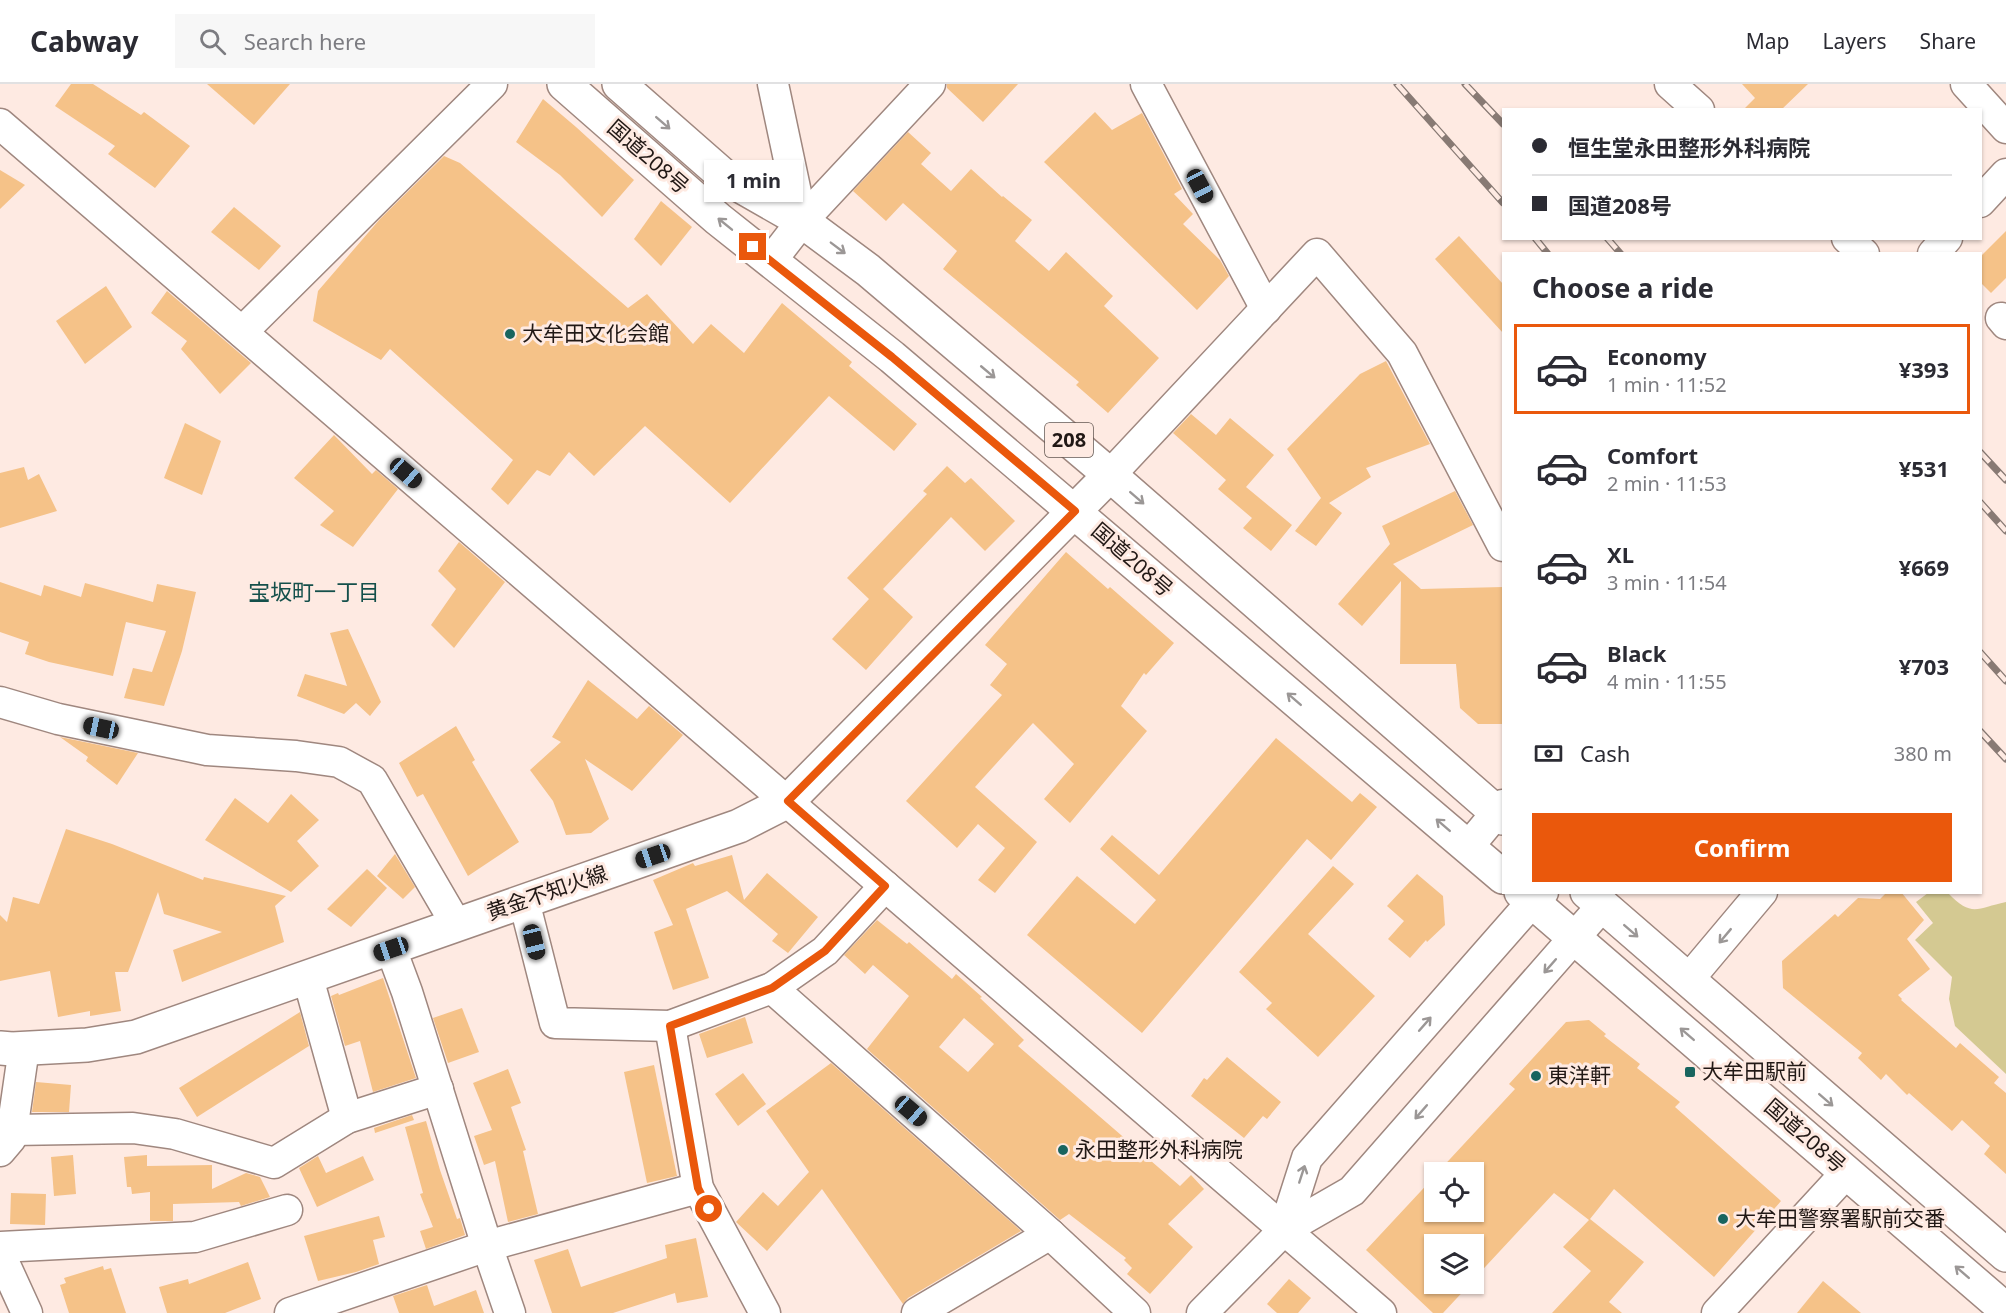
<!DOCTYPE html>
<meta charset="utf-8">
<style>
:root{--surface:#fff;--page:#f7f7f7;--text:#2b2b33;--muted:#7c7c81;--line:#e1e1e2;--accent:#ea580c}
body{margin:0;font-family:"Noto Sans","Noto Sans JP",sans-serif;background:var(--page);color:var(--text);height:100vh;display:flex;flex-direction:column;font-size:22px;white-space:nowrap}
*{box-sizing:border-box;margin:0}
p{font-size:20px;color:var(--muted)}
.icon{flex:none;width:33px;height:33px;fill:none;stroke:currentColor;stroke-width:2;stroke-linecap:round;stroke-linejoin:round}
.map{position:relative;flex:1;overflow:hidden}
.sheet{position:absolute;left:1502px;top:168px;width:480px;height:642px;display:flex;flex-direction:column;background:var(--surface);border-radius:0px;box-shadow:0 2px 4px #0004}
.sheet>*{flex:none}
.top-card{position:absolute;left:1502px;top:24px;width:480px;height:132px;border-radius:0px;box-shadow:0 2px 4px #0004;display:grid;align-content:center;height:132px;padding:0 30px;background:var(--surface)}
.tools{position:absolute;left:1424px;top:1078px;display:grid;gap:12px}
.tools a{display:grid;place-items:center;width:60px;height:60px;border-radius:0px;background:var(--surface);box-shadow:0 2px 4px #0004;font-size:30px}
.end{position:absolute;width:27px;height:27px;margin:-14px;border:8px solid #ea580c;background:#fff;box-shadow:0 0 0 3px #fff}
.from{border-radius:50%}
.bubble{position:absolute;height:42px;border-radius:0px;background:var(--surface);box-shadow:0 2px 4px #0004;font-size:20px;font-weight:700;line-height:42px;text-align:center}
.car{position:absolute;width:18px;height:36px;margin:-18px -9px;border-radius:8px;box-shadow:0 0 4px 2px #0007;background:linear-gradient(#222 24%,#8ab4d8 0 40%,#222 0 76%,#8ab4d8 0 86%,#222 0)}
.top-card b{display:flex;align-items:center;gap:21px;height:57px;font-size:22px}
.top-card b+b{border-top:2px solid var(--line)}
.top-card i{width:15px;height:15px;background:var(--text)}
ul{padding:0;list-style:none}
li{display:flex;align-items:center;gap:18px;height:90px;margin:0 12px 9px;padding:0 18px;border:3px solid transparent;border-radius:0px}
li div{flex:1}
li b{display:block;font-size:22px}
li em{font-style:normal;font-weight:700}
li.selected{border-color:var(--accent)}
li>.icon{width:54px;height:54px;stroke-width:1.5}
h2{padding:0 30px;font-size:27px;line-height:72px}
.pay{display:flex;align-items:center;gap:15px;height:66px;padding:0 30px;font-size:22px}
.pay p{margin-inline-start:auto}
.action{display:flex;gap:12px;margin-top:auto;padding:12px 30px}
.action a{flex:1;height:69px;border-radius:0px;background:var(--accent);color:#fff;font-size:24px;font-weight:700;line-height:69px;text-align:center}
header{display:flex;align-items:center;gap:36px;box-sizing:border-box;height:84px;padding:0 30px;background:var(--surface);border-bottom:2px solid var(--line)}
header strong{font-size:28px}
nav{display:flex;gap:33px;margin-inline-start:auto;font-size:21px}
.search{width:420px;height:54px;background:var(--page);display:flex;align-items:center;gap:15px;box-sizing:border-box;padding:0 21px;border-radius:0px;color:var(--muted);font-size:22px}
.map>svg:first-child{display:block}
.green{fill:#d4c992}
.building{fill:#f5c288;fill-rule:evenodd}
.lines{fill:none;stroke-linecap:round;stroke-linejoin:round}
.minor-casing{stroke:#9f877f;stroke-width:33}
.major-casing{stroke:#9f877f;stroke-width:36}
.highway-casing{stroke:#9f877f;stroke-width:36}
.minor{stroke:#fff;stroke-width:30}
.major{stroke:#fff;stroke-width:33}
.highway{stroke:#fff;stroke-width:33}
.rail-casing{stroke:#887a74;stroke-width:7}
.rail{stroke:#feeae2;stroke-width:4.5;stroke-dasharray:14;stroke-linecap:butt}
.oneway{stroke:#9b9796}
.route{stroke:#ea580c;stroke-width:8}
.poi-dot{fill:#19655f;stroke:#feeae2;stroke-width:2}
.labels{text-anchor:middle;stroke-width:6;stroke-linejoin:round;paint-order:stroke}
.shield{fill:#feeae2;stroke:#635752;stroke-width:1.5}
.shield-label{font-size:20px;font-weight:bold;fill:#211815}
.street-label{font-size:21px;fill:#211815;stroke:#feeae2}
.poi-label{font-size:21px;fill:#211815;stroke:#feeae2;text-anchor:start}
.neighbourhood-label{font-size:22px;fill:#14504b;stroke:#feeae2}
</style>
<header>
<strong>Cabway</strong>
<div class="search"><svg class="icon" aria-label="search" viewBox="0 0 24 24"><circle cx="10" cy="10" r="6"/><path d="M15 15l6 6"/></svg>Search here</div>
<nav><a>Map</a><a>Layers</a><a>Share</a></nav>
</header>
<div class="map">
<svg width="2006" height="1229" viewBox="0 0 2006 1229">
<rect width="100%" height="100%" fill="#feeae2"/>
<path class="green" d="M1928 809H1948C1972 834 1977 824 2006 818V990L1955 942 1949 915 1952 893 1915 856 1933 839 1916 818Z"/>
<g class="building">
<polygon points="71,0 93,0 141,31 144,28 190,62 155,104 108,70 115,62 55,22"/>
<polygon points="207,0 290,0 254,41"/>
<polygon points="947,0 1018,0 983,38 947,4"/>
<polygon points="1742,0 1808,0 1781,26 1743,26 1755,14"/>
<polygon points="543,15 576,43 634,96 602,133 560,91 516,58"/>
<polygon points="1095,28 1112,46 1142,29 1182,105 1174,110 1193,130 1183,140 1220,176 1229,192 1197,226 1044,78"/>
<polygon points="908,48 931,69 921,80 951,107 971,85 1002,113 1003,112 1032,136 1015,157 1049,187 1066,168 1113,212 1104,222 1159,274 1108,329 1076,301 1079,298 943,185 957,167 903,119 886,137 853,107"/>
<polygon points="444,72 460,79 628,224 647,210 693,260 711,240 744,269 782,219 852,278 849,282 917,340 894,367 829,312 730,419 645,342 594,392 569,368 550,392 537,386 508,421 491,405 513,376 390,265 381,276 313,237 318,207 380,135"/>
<polygon points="0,86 25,101 0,125"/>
<polygon points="661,117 692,143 661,182 634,155"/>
<polygon points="234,123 281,162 259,186 211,148"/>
<polygon points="2006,147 2006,194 1991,209 1980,198 1980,173"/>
<polygon points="1459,152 1503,200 1503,249 1435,175"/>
<polygon points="106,202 132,243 85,280 56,237"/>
<polygon points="167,207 251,279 220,310 181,265 187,257 151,229"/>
<polygon points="1386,277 1430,360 1366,384 1371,393 1329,419 1342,429 1316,462 1295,447 1321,414 1287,365 1360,290"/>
<polygon points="1191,330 1216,351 1230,334 1274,371 1246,403 1292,441 1271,467 1243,444 1252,434 1218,405 1226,396 1173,349"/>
<polygon points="185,339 221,357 202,411 164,394"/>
<polygon points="334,351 372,390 376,386 398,405 353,463 320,441 334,427 294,394"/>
<polygon points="947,382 965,399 971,394 1015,437 985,467 951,433 883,505 913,533 866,586 832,555 869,515 847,494 927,410 923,407"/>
<polygon points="24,383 28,396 39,390 57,427 0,444 0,389"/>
<polygon points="1455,407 1473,441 1393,480 1421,505 1503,503 1503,640 1478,640 1460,624 1456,580 1400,580 1401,497 1362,542 1338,520 1390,460 1382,442"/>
<polygon points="459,458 505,498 454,564 431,541 456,505 438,487"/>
<polygon points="1066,468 1108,505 1110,503 1174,559 1146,591 1144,589 1121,622 1147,647 1070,739 1044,715 1074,680 1033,639 975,703 1037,758 995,809 978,796 1005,764 978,740 957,764 906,717 1002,611 990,601 1007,580 985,561"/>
<polygon points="0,498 41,512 44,501 81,513 85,499 153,518 157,500 196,508 182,567 164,622 124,614 133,584 152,588 166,547 126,538 113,592 49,578 25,570 29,558 0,548"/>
<polygon points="348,545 381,618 370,632 356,619 344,630 297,612 305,590 347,602 330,549"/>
<polygon points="588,596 637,635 649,622 683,651 632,707 585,675 609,735 591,749 566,751 553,717 530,686 561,658 552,653"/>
<polygon points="456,642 475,676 472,678 519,758 468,792 423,710 417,713 399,679"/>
<polygon points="60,653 138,669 117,701 86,677 88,673"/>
<polygon points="1276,654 1352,718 1360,709 1377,723 1331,776 1307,755 1142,949 1027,851 1077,792 1135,840 1156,816 1100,765 1112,751 1159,791"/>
<polygon points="291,710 319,736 297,757 319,782 291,808 205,756 235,714 268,739"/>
<polygon points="66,745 112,760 203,796 204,793 286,812 275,822 284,858 182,898 173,866 222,848 164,830 158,808 128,888 115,888 121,927 90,932 90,927 58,933 50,887 0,897 0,831 7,838 13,813 39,820"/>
<polygon points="395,770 415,803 403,815 377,792"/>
<polygon points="732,771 744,816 767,789 818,833 788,869 772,857 778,850 727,807 686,825 709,894 673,906 654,848 673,841 653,796 693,779 695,782"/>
<polygon points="1333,782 1354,800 1308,850 1375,912 1318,973 1266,925 1272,919 1239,888"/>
<polygon points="367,785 387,804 351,843 327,825"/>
<polygon points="1417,790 1443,812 1445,841 1427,858 1426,856 1410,874 1388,855 1404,837 1387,822"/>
<polygon points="1887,808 1901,808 1924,836 1907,855 1930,885 1898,911 1902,915 1901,916 1956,964 1960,959 1999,993 1994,999 2006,1009 2006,1090 1984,1070 1990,1062 1962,1036 1952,1047 1909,1009 1907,1011 1886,990 1881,996 1858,974 1862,969 1783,904 1782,877 1835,830 1838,833 1858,814 1880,815"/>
<path d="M877 836 907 860 909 858 952 895 956 890 982 913 980 914 1024 956 1018 962 1180 1102 1191 1091 1204 1105 1168 1140 1193 1163 1150 1210 1127 1190 1132 1184 1124 1176 1126 1174 1069 1130 1060 1136 867 965 909 912 873 881 865 890 844 871ZM964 934 994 960 968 988 939 963Z"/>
<polygon points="383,894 416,994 373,1008 360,957 345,962 331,912 338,909 339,911"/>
<polygon points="462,924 479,968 448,979 433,934"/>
<polygon points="300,928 309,962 197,1033 179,1004"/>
<polygon points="745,933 753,959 707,974 699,950"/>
<polygon points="1589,936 1606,950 1604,952 1640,980 1637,984 1680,1018 1675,1023 1781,1117 1714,1193 1614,1105 1590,1135 1644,1178 1609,1218 1622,1229 1552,1229 1591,1187 1563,1163 1589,1136 1554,1109 1473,1196 1473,1161 1434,1161 1434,1200 1470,1200 1443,1229 1433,1229 1366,1166 1434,1093 1434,1128 1473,1128 1473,1089 1437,1089 1515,1005 1509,1000 1566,938"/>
<polygon points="1227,973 1281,1018 1267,1035 1263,1032 1244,1054 1191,1012 1204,994 1207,996"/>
<polygon points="831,979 1021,1147 908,1214 903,1220 822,1105 767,1167 736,1138 763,1108 778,1122 809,1088 766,1027"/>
<polygon points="654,981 677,1092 647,1099 624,988"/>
<polygon points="508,985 521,1019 511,1023 526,1066 523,1067 538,1130 508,1138 495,1077 484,1081 474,1052 492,1046 473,999"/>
<polygon points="743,989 766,1020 738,1042 715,1010"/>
<polygon points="36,998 71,1001 69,1028 32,1028"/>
<polygon points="412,1031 414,1036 375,1049 374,1044"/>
<polygon points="426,1037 440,1086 457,1135 460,1134 465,1151 426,1165 420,1147 433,1143 420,1110 423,1109 405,1043"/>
<polygon points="73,1071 76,1110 54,1112 51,1073"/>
<polygon points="147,1071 147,1082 212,1081 212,1105 246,1089 260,1093 270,1113 241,1122 239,1118 173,1120 173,1137 150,1137 150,1108 132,1110 131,1103 127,1103 124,1073"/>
<polygon points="318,1072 326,1089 363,1072 374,1096 317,1123 299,1084"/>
<polygon points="11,1109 46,1110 45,1141 10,1140"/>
<polygon points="379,1132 385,1153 373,1156 379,1180 356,1188 318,1197 304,1152"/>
<polygon points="696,1154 708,1213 677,1219 675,1209 613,1229 552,1229 534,1176 568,1165 581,1203 667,1174 665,1161"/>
<polygon points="248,1178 261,1215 225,1229 167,1229 159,1203 188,1195 189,1200"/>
<polygon points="103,1182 104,1186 111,1184 126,1229 69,1229 60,1201 66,1199 64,1194"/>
<polygon points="1289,1195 1311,1214 1298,1229 1277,1229 1267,1220"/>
<polygon points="1823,1197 1861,1229 1797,1229"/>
<polygon points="427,1201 434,1222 476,1206 484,1229 399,1229 393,1212"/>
</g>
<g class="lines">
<g class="minor-casing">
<g id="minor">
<polyline points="773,0 802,137"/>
<polyline points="1146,0 1266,225"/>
<polyline points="1670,0 1699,26"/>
<polyline points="1966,0 2006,44"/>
<polyline points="0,40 1381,1229"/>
<polyline points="1980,118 2006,90"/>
<polyline points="1847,154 1864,170"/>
<polyline points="1933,170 1947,154"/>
<polyline points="771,177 802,137 930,0"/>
<polyline points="2001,234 2006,240"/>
<polyline points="242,248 492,0"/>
<polyline points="1110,391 1317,170 1402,269 1503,462"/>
<polyline points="0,618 58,635 207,666 296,672 339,678 372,696 456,840"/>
<polyline points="1468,763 1503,721"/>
<polyline points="524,817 555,939 670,942 772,904 825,867 885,802"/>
<polyline points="391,865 407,908 487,1162 510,1229"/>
<polyline points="308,894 347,1034"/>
<polyline points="1688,896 1762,808"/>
<polyline points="772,904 1050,1150"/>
<polyline points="670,942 698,1104 765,1229"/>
<polyline points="12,1046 133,1044 175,1050 274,1079 347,1034 438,1005"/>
<polyline points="0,1067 11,1054 24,964"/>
<polyline points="1284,1146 1307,1074 1532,818 1543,808"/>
<polyline points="0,1163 195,1153 287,1126"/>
<polyline points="0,1170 27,1229"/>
<polyline points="290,1229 487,1162 698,1104"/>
<polyline points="917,1229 1050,1150 1135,1229"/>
<polyline points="1202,1229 1284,1146 1352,1107 1602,822"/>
<polyline points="1717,1229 1847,1088"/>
</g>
</g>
<g class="major-casing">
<polyline id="major" points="0,964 12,965 87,961 136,953 739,742 788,717 1110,391"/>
</g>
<g class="highway-casing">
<g id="highway">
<polyline points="564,0 718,135 892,273 1503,793"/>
<polyline points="619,0 725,93 802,137 868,186 1110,391 1503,734"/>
<polyline points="1521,808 2006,1226"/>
<polyline points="1587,808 2006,1171"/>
</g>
</g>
<use href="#minor" class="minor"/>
<use href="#major" class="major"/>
<use href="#highway" class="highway"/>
<g class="rail-casing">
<g id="rail">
<polyline points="1397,0 1503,119"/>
<polyline points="1465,0 1503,40"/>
<polyline points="1535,154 1548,170"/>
<polyline points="1607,154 1621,170"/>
<polyline points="1980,368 2006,396"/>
<polyline points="1980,418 2006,447"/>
<polyline points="1980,568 2006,597"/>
<polyline points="1980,647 2006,675"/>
</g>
</g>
<use href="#rail" class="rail"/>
</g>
<defs><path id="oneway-shaft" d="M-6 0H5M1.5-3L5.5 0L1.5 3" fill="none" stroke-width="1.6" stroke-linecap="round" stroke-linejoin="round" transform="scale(1.5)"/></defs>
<g class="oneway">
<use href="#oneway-shaft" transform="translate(663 39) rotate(41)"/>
<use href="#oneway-shaft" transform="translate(725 140) rotate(-141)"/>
<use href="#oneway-shaft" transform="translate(838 164) rotate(37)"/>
<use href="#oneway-shaft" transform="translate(988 288) rotate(40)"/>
<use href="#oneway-shaft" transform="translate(1137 414) rotate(41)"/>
<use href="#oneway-shaft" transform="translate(1294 615) rotate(-139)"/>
<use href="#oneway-shaft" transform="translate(1443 741) rotate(-139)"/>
<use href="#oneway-shaft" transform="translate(1631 847) rotate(41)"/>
<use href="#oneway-shaft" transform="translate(1725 852) rotate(130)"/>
<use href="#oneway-shaft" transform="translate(1550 882) rotate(131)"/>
<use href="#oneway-shaft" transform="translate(1425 940) rotate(-49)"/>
<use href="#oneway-shaft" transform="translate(1687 950) rotate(-139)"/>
<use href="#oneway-shaft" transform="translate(1826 1016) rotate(41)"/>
<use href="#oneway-shaft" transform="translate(1421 1028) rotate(131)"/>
<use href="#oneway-shaft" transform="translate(1302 1090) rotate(-72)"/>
<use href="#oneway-shaft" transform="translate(1962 1188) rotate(-139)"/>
</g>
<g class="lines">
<polyline class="route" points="709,1125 698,1104 670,942 772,904 825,867 885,802 788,717 1075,427 892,273 753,163"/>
</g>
<g class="poi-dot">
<circle cx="510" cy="250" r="6"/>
<rect x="1684" y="982" width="12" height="12" rx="3"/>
<circle cx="1536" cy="992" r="6"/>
<circle cx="1063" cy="1066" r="6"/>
<circle cx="1723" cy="1135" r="6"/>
</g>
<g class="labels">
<rect class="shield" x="1045" y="339" width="48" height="34" rx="4.5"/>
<g class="shield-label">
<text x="1069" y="363">208</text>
</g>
<g class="street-label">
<text transform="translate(648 73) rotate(41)" y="7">国道208号</text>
<text transform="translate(1132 476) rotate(41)" y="7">国道208号</text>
<text transform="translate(547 809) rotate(-19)" y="7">黄金不知火線</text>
<text transform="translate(1805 1052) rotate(41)" y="7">国道208号</text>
</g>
<g class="poi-label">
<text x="522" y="257">大牟田文化会館</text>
<text x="1702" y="995">大牟田駅前</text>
<text x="1548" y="999">東洋軒</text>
<text x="1075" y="1073">永田整形外科病院</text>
<text x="1735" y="1142">大牟田警察署駅前交番</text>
</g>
<g class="neighbourhood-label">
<text x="314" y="516">宝坂町一丁目</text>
</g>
</g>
</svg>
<div class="tools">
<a><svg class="icon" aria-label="locate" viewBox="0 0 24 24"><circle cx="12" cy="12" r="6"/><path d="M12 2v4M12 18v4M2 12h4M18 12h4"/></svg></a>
<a><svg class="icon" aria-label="layers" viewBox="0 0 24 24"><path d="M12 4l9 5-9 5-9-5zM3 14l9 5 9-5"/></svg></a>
</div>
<i class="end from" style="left:709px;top:1125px"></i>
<i class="end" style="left:753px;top:163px"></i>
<div class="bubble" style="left:704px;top:76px;width:99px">1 min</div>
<i class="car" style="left:1200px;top:102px;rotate:152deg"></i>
<i class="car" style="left:406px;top:389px;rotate:131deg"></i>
<i class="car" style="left:101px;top:644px;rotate:282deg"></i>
<i class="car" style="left:653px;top:772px;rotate:251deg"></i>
<i class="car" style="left:534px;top:858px;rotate:166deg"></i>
<i class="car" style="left:391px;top:865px;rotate:251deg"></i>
<i class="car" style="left:911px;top:1027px;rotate:131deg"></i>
<div class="top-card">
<b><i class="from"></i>恒生堂永田整形外科病院</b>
<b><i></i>国道208号</b>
</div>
<section class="sheet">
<h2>Choose a ride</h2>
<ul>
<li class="selected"><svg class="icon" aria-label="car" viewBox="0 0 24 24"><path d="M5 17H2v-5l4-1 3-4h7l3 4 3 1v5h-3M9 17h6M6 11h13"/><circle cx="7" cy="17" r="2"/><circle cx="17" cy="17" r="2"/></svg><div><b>Economy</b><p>1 min · 11:52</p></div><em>¥393</em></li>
<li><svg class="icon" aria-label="car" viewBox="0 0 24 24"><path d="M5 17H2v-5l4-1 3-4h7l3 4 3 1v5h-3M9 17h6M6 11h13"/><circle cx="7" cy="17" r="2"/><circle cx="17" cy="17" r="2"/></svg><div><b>Comfort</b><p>2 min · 11:53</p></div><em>¥531</em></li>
<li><svg class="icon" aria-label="car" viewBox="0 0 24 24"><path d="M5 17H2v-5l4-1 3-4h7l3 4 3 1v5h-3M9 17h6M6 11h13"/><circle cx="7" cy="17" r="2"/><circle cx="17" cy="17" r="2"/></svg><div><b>XL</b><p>3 min · 11:54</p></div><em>¥669</em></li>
<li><svg class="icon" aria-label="car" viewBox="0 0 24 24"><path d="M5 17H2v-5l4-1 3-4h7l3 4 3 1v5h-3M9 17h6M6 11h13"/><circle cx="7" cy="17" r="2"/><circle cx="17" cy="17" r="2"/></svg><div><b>Black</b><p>4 min · 11:55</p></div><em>¥703</em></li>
</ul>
<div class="pay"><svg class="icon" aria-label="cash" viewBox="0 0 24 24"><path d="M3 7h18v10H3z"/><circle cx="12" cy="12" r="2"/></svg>Cash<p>380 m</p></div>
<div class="action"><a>Confirm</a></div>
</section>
</div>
